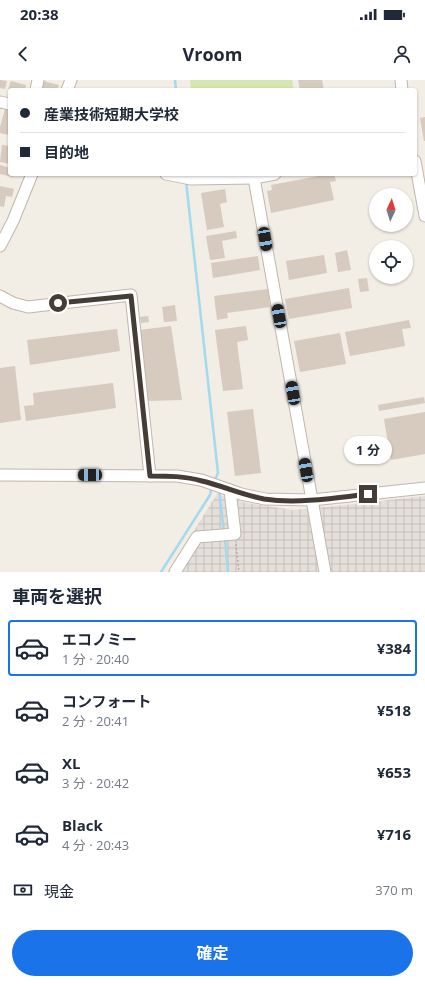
<!DOCTYPE html>
<html lang="ja">
<meta charset="utf-8">
<style>
:root{--surface:#fff;--page:#f2f2f3;--text:#1f2937;--muted:#747a83;--line:#e0e1e3;--accent:#1a73e8}
body{margin:0;font-family:"Open Sans","Noto Sans JP",sans-serif;background:var(--page);color:var(--text);height:100vh;display:flex;flex-direction:column;font-size:15px;white-space:nowrap}
*{box-sizing:border-box;margin:0}
p{font-size:13px;color:var(--muted)}
.icon{flex:none;width:22px;height:22px;fill:none;stroke:currentColor;stroke-width:2;stroke-linecap:round;stroke-linejoin:round}
.map{position:relative;height:492px;overflow:hidden}
.drawer{display:flex;flex-direction:column;background:var(--surface);flex:1}
.drawer>*{flex:none}
.top-card{position:absolute;left:8px;top:8px;width:409px;height:88px;border-radius:4px;box-shadow:0 1px 3px #0004;display:grid;align-content:center;height:88px;padding:0 12px;background:var(--surface)}
.needle{width:26px;rotate:4deg}
.fabs{position:absolute;left:369px;top:108px;display:grid;gap:8px}
.fabs a{display:grid;place-items:center;width:44px;height:44px;border-radius:50%;background:var(--surface);box-shadow:0 1px 3px #0004;font-size:20px}
.end{position:absolute;width:18px;height:18px;margin:-9px;border:5px solid #453c35;background:#fff;box-shadow:0 0 0 2px #fff}
.from{border-radius:50%}
.bubble{position:absolute;height:28px;border-radius:14px;background:var(--surface);box-shadow:0 1px 3px #0004;font-size:13px;font-weight:700;line-height:28px;text-align:center}
.car{position:absolute;width:12px;height:24px;margin:-12px -6px;border-radius:5px;box-shadow:0 0 3px 1px #0007;background:linear-gradient(#222 24%,#8ab4d8 0 40%,#222 0 76%,#8ab4d8 0 86%,#222 0)}
.top-card b{display:flex;align-items:center;gap:14px;height:38px;font-size:15px}
.top-card b+b{border-top:1px solid var(--line)}
.top-card i{width:10px;height:10px;background:var(--text)}
ul{padding:0;list-style:none}
li{display:flex;align-items:center;gap:12px;height:56px;margin:0 8px 6px;padding:0 4px;border:2px solid transparent;border-radius:4px}
li div{flex:1}
li b{display:block;font-size:15px}
li em{font-style:normal;font-weight:700}
li.on{border-color:var(--accent)}
li>.icon{width:36px;height:36px;stroke-width:1.5}
h2{padding:0 12px;font-size:18px;line-height:48px}
.pay{display:flex;align-items:center;gap:10px;height:44px;padding:0 12px;font-size:15px}
.pay p{margin-inline-start:auto}
.primary-button{display:flex;gap:8px;margin-top:auto;padding:8px 12px}
.primary-button a{flex:1;height:46px;border-radius:24px;background:var(--accent);color:#fff;font-size:16px;font-weight:700;line-height:46px;text-align:center}
.status{display:flex;justify-content:space-between;align-items:center;height:28px;padding:0 20px;background:var(--surface);direction:ltr}
.status svg{height:11px;fill:currentColor}
header{display:flex;justify-content:space-between;align-items:center;height:52px;padding:0 12px;background:var(--surface);font-size:18px;font-weight:700}
.map>svg:first-child{display:block}
.industrial{fill:url(#industrial-grid)}
.green{fill:#d5e7ae}
.lines{fill:none;stroke-linecap:round;stroke-linejoin:round}
.stream{stroke:#a2daef;stroke-width:2.5}
.building{fill:#d7cabe}
.minor-casing{stroke:#c1b6ab;stroke-width:13}
.path{stroke:#bfad99;stroke-width:1.5;stroke-dasharray:2 2;stroke-linecap:butt}
.minor{stroke:#fff;stroke-width:11}
.route{stroke:#453c35;stroke-width:5}
</style>
<div class="status"><b>20:38</b><svg viewBox="0 0 49 12"><path d="M0 12V9h3v3zM5 12V6h3v6zM10 12V3h3v9zM15 12V0h3v12zM26 1h20v11H26zM47 4h2v5h-2z"/></svg></div>
<header><svg class="icon" aria-label="back" viewBox="0 0 24 24"><path d="M15 5l-7 7 7 7"/></svg>Vroom<svg class="icon" aria-label="person" viewBox="0 0 24 24"><circle cx="12" cy="8" r="4"/><path d="M4 21q1-7 8-7t8 7"/></svg></header>
<div class="map">
<svg width="425" height="492" viewBox="0 0 425 492">
<defs>
<pattern id="industrial-grid" width="8" height="8" patternUnits="userSpaceOnUse"><rect width="8" height="8" fill="#e5dfda"/><path d="M0 4h8M4 0v8" fill="none" stroke="#c6c0bc"/></pattern>
</defs>
<rect width="100%" height="100%" fill="#f2ede5"/>
<polygon class="industrial" points="217,414 247,423 293,430 336,426 425,416 425,492 168,492"/>
<polygon class="green" points="190,0 292,0 294,10 191,10"/>
<g class="lines">
<g class="stream">
<polyline points="175,0 176,10"/>
<polyline points="186,101 218,393 214,402"/>
<polyline points="219,409 224,452"/>
<polyline points="225,459 228,492"/>
<polyline points="161,492 210,415 212,407"/>
</g>
</g>
<g class="building">
<polygon points="0,0 7,1 5,9 0,8"/>
<polygon points="298,0 322,0 324,10 300,10"/>
<polygon points="11,1 26,5 25,10 8,9"/>
<polygon points="43,1 59,5 57,10 40,10"/>
<polygon points="5,29 10,30 9,55 0,53 0,47"/>
<polygon points="425,37 425,61 424,61 420,38"/>
<polygon points="2,65 10,66 10,84 0,82"/>
<polygon points="0,85 10,88 10,94 13,94 13,97 0,94"/>
<polygon points="329,94 334,94 336,101 330,102 334,120 271,133 267,111 272,110 271,105"/>
<polygon points="0,106 14,109 12,117 6,116 4,127 0,126"/>
<polygon points="225,109 227,122 220,124 224,147 207,150 201,113"/>
<polygon points="236,151 237,158 222,161 225,178 210,180 206,156"/>
<polygon points="347,170 351,190 338,192 335,173"/>
<polygon points="324,175 327,193 289,200 286,181"/>
<polygon points="258,176 260,190 213,198 211,183"/>
<polygon points="367,198 369,211 360,212 358,199"/>
<polygon points="349,208 352,228 289,239 285,219"/>
<polygon points="268,209 270,227 227,233 228,238 217,240 214,216"/>
<polygon points="175,225 177,241 164,242 162,227"/>
<polygon points="148,236 149,242 141,243 140,237"/>
<polygon points="409,240 411,248 402,249 405,266 350,276 345,252"/>
<polygon points="171,246 182,320 147,321 139,250"/>
<polygon points="246,246 248,260 237,262 243,309 223,311 215,250"/>
<polygon points="117,249 120,271 30,285 27,260"/>
<polygon points="340,253 346,284 300,292 294,261"/>
<polygon points="15,286 21,340 0,343 0,288"/>
<polygon points="113,303 116,328 26,341 24,326 34,325 33,313"/>
<polygon points="424,317 425,323 379,331 378,325"/>
<polygon points="253,329 261,393 235,396 227,332"/>
<polygon points="425,332 425,374 391,380 384,339"/>
</g>
<g class="lines">
<g class="minor-casing">
<g id="minor">
<polyline points="401,0 402,10"/>
<polyline points="36,10 38,0"/>
<polyline points="67,10 71,0"/>
<polyline points="0,22 10,24"/>
<polyline points="415,81 425,136"/>
<polyline points="166,94 191,99 254,98 275,94"/>
<polyline points="254,98 325,492"/>
<polyline points="0,166 13,141 32,94"/>
<polyline points="0,216 13,223 28,227 131,215 150,396"/>
<polyline points="0,395 177,396 201,400 241,414 265,419 312,420 425,408"/>
<polyline points="175,492 197,457 235,454 230,410"/>
</g>
</g>
<polyline class="path" points="236,464 239,492"/>
<use href="#minor" class="minor"/>
</g>
<g class="lines">
<path class="route" d="M58 223 131 216 150 396C168 396 185 396 202 401 223 406 243 415 264 419 297 424 335 418 368 414"/>
</g>
</svg>
<div class="fabs">
<a><svg class="needle" viewBox="-14 -14 28 28"><path d="M0-13l5 13h-10z" fill="#e53935"/><path d="M0 13l5-13h-10z" fill="#747a83"/></svg></a>
<a><svg class="icon" aria-label="locate" viewBox="0 0 24 24"><circle cx="12" cy="12" r="6"/><path d="M12 2v4M12 18v4M2 12h4M18 12h4"/></svg></a>
</div>
<i class="end from" style="left:58px;top:223px"></i>
<i class="end" style="left:368px;top:414px"></i>
<div class="bubble" style="left:344px;top:356px;width:48px">1 分</div>
<i class="car" style="left:265px;top:159px;rotate:170deg"></i>
<i class="car" style="left:279px;top:236px;rotate:350deg"></i>
<i class="car" style="left:293px;top:313px;rotate:350deg"></i>
<i class="car" style="left:306px;top:390px;rotate:350deg"></i>
<i class="car" style="left:90px;top:395px;rotate:270deg"></i>
<div class="top-card">
<b><i class="from"></i>産業技術短期大学校</b>
<b><i></i>目的地</b>
</div>
</div>
<section class="drawer">
<h2>車両を選択</h2>
<ul>
<li class="on"><svg class="icon" aria-label="car" viewBox="0 0 24 24"><path d="M5 17H2v-5l4-1 3-4h7l3 4 3 1v5h-3M9 17h6M6 11h13"/><circle cx="7" cy="17" r="2"/><circle cx="17" cy="17" r="2"/></svg><div><b>エコノミー</b><p>1 分 · 20:40</p></div><em>¥384</em></li>
<li><svg class="icon" aria-label="car" viewBox="0 0 24 24"><path d="M5 17H2v-5l4-1 3-4h7l3 4 3 1v5h-3M9 17h6M6 11h13"/><circle cx="7" cy="17" r="2"/><circle cx="17" cy="17" r="2"/></svg><div><b>コンフォート</b><p>2 分 · 20:41</p></div><em>¥518</em></li>
<li><svg class="icon" aria-label="car" viewBox="0 0 24 24"><path d="M5 17H2v-5l4-1 3-4h7l3 4 3 1v5h-3M9 17h6M6 11h13"/><circle cx="7" cy="17" r="2"/><circle cx="17" cy="17" r="2"/></svg><div><b>XL</b><p>3 分 · 20:42</p></div><em>¥653</em></li>
<li><svg class="icon" aria-label="car" viewBox="0 0 24 24"><path d="M5 17H2v-5l4-1 3-4h7l3 4 3 1v5h-3M9 17h6M6 11h13"/><circle cx="7" cy="17" r="2"/><circle cx="17" cy="17" r="2"/></svg><div><b>Black</b><p>4 分 · 20:43</p></div><em>¥716</em></li>
</ul>
<div class="pay"><svg class="icon" aria-label="cash" viewBox="0 0 24 24"><path d="M3 7h18v10H3z"/><circle cx="12" cy="12" r="2"/></svg>現金<p>370 m</p></div>
<div class="primary-button"><a>確定</a></div>
</section>
